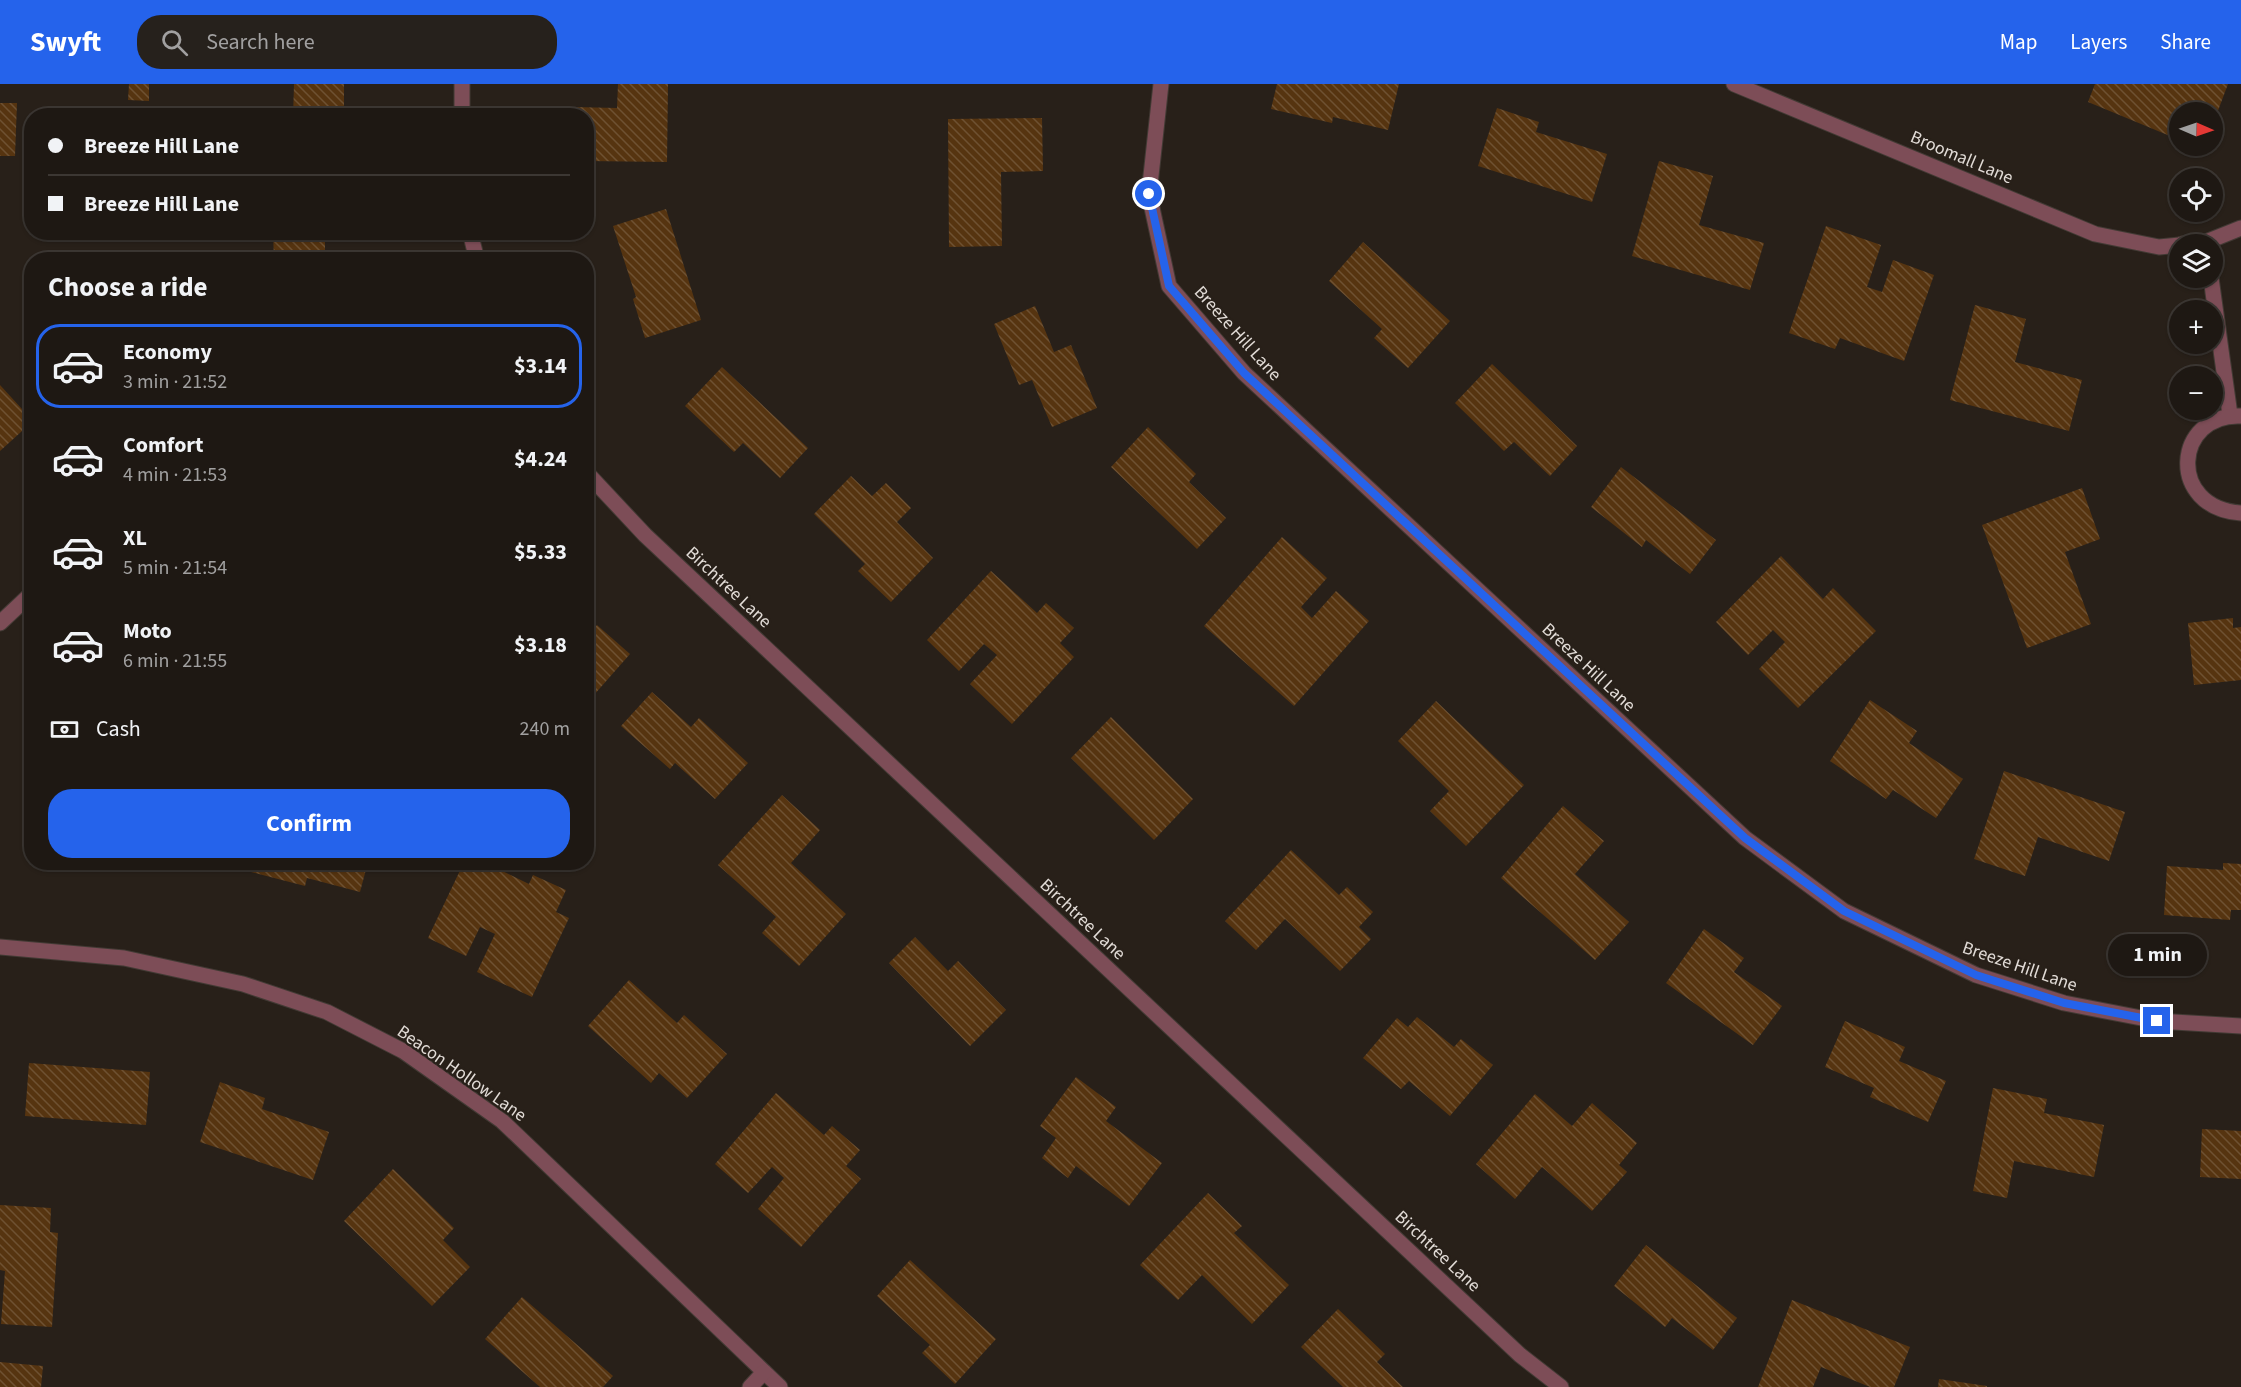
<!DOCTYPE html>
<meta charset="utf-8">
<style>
:root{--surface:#1e1813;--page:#26211c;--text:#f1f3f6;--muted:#a1a0a0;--line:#3c3733;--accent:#2563eb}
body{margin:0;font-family:"Source Sans 3",sans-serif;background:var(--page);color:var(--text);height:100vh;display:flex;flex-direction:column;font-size:22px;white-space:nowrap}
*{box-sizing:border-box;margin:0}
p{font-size:20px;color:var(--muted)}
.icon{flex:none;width:33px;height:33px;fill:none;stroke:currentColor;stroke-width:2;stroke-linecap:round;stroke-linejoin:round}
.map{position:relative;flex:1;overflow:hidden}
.side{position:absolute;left:24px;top:168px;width:570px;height:618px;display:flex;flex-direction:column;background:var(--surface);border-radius:24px;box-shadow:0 2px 4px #0004,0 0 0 2px var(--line)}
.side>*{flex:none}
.top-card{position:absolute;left:24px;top:24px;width:570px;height:132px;border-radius:24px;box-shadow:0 2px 4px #0004,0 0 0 2px var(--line);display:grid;align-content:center;height:132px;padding:0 24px;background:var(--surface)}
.needle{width:39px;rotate:92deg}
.fabs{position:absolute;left:2169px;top:18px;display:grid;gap:12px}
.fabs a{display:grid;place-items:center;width:54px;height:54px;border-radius:50%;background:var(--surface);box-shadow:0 2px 4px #0004,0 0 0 2px var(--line);font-size:30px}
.end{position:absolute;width:27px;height:27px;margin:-14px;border:8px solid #2563eb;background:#fff;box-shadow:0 0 0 3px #fff}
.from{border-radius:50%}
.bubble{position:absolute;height:42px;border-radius:21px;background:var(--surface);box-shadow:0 2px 4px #0004,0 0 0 2px var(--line);font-size:20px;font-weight:700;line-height:42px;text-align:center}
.top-card b{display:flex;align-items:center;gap:21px;height:57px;font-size:22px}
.top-card b+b{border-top:2px solid var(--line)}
.top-card i{width:15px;height:15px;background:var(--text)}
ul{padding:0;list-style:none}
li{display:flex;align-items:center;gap:18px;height:84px;margin:0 12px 9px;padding:0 12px;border:3px solid transparent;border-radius:24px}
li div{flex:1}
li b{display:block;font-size:22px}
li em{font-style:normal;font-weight:700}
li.current{border-color:var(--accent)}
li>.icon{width:54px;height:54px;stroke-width:1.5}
h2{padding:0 24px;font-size:27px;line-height:72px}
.pay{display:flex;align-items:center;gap:15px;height:66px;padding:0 24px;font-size:22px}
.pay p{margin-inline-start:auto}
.action{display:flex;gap:12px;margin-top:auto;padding:12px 24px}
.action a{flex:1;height:69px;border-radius:24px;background:var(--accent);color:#fff;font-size:24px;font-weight:700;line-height:69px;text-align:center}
header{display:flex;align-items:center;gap:36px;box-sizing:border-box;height:84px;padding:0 30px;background:var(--accent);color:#fff}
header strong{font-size:28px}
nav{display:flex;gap:33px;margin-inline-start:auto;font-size:21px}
.search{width:420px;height:54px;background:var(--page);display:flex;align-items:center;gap:15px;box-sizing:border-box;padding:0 21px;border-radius:24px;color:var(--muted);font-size:22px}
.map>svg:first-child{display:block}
.building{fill:url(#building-back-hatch)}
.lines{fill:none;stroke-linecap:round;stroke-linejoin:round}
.minor-casing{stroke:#423a34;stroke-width:17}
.minor{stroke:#7d4d57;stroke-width:15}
.route{stroke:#2563eb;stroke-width:8}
.labels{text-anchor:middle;stroke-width:4.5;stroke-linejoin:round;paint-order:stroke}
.street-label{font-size:18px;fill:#e2dcd7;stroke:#282019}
</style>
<header>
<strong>Swyft</strong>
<div class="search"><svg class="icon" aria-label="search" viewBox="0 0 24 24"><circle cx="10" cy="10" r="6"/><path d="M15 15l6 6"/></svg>Search here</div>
<nav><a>Map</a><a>Layers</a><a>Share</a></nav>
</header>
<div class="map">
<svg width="2241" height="1303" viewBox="0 0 2241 1303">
<defs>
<pattern id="building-back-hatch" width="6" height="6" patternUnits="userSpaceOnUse" patternTransform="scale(1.5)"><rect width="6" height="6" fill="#563410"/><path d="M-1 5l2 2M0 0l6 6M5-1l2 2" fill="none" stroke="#6e5132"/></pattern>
</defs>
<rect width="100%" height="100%" fill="#282019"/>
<g class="building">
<polygon points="129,0 149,0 149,17 128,16"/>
<polygon points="294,0 344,0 344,32 293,32"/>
<polygon points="618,0 668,0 667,78 586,77 586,32 573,32 574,23 617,24"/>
<polygon points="1277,0 1399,0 1388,46 1333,33 1332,39 1271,25"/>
<polygon points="2095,0 2228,0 2213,40 2212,28 2180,28 2180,36 2177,35 2170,52 2088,18"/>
<polygon points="0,19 17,19 15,72 0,72"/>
<polygon points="1497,24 1539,38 1536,48 1607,70 1592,118 1478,82"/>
<polygon points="1042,34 1043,87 1001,88 1002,162 949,163 948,35"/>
<polygon points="1659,77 1713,92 1699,141 1764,159 1750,206 1632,172"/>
<polygon points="666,125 701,236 645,254 633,215 636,213 613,142"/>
<polygon points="1826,142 1881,161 1867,203 1882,208 1893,176 1934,191 1904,277 1840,254 1835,265 1789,249"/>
<polygon points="273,148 365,148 365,153 325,153 325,176 274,176"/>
<polygon points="1363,158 1450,237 1408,284 1374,254 1382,245 1329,197"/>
<polygon points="1975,221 2026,235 2015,278 2082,296 2069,347 1950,316"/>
<polygon points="1035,222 1054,268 1071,261 1097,324 1052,343 1032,296 1019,301 994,240"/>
<polygon points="1492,280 1577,362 1550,392 1514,358 1504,367 1455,319"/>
<polygon points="722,283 808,364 780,394 743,359 734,368 685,322"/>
<polygon points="0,301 32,336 32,338 0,367"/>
<polygon points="1148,343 1196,390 1189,398 1226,434 1197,465 1111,383"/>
<polygon points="1621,383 1716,456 1690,490 1646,456 1642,463 1591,423"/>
<polygon points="851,392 872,412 886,399 911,424 897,438 933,474 891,518 858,487 865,480 814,430"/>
<polygon points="2082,404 2100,455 2065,468 2091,540 2027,564 1982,441"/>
<polygon points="1282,453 1327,494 1301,523 1312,534 1336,507 1369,537 1294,622 1204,542"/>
<polygon points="1781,472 1823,515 1833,504 1876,547 1798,624 1759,585 1785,558 1773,546 1748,571 1716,538"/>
<polygon points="991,487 1037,529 1046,519 1074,544 1060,559 1074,573 1012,640 970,600 997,571 984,560 959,587 927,556"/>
<polygon points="2233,534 2233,544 2241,543 2241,596 2194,601 2188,539"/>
<polygon points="597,541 630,570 586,620 586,553"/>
<polygon points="652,608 691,643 699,634 748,679 715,715 675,679 670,685 621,642"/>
<polygon points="1870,616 1917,647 1909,659 1963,695 1936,734 1893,706 1886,715 1830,677"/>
<polygon points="1436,617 1524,701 1466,762 1430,727 1449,707 1398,657"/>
<polygon points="1111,633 1193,715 1154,756 1071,674"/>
<polygon points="2004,687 2125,728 2109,777 2038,753 2025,792 1974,775"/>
<polygon points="782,711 820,746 791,779 846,830 799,882 762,849 776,833 718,781"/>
<polygon points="1563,722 1604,757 1575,790 1629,838 1595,876 1501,794"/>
<polygon points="1291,766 1339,811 1347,803 1373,828 1359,843 1371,855 1340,887 1285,835 1256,866 1225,837"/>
<polygon points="245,778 368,778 360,808 307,794 305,802 243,786"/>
<polygon points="464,778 484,778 529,800 533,791 566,806 556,828 569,834 532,913 477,888 495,850 480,843 466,872 428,854"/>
<polygon points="2223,779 2241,780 2241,826 2231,826 2230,836 2164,831 2167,782 2223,786"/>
<polygon points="1704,845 1744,874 1734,888 1782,922 1753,961 1666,899"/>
<polygon points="915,853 948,887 958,877 1006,926 970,962 889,879"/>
<polygon points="629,896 677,939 684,931 727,970 687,1014 659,989 651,999 588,942"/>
<polygon points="1417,933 1454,963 1461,955 1493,981 1450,1032 1409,997 1401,1005 1363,974 1397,934 1408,943"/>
<polygon points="1845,937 1905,963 1899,977 1946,997 1928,1038 1870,1013 1874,1004 1825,983"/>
<polygon points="29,979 150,988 146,1041 25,1032"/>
<polygon points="1076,993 1116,1023 1106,1037 1162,1079 1129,1122 1076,1082 1068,1094 1042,1074 1056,1054 1040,1042"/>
<polygon points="220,998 265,1014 262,1025 329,1048 313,1096 200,1058"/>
<polygon points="1993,1004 2047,1015 2044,1029 2104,1041 2094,1093 2014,1077 2007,1114 1973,1107"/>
<polygon points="776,1009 824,1051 832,1042 860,1066 846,1082 861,1095 801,1163 758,1125 784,1094 772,1083 748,1109 715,1080"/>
<polygon points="1535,1010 1572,1042 1592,1019 1637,1059 1619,1081 1627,1088 1592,1127 1542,1083 1515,1115 1476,1080"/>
<polygon points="2202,1045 2241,1047 2241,1095 2200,1093"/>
<polygon points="393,1085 454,1144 443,1156 470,1183 432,1222 344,1137"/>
<polygon points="1208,1109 1242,1142 1234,1149 1289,1201 1252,1240 1202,1191 1178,1216 1140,1181"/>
<polygon points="0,1121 51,1124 50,1148 58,1149 52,1243 1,1240 5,1187 0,1186"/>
<polygon points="1646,1161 1737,1234 1713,1266 1672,1234 1665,1243 1614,1202"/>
<polygon points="910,1176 996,1255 955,1300 922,1269 930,1261 877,1212"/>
<polygon points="522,1213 613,1292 603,1303 540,1303 485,1255"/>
<polygon points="1792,1216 1910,1263 1894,1303 1870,1303 1821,1283 1813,1303 1758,1303"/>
<polygon points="1338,1225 1385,1270 1377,1278 1403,1303 1343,1303 1301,1263"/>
<polygon points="0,1278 43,1282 41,1303 0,1303"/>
<polygon points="1939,1295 1987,1302 1987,1303 1938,1303"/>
</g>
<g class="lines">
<g class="minor-casing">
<g id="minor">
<polyline points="1161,0 1149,110 1169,202 1244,289 1745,754 1844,827 1976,891 2064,919 2157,937 2241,942"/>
<polyline points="1734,0 2095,150 2159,163 2180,161"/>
<polyline points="462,32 462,0"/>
<polyline points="470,148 477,176"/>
<polyline points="2182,160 2206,158 2241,144"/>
<polyline points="2211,194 2230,331"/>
<path d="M2241 332C2174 329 2166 424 2241 429"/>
<polyline points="586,388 645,451 1520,1271 1561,1303"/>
<polyline points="0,539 32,509"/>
<polyline points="0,863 124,874 243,900 327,928 403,967 502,1037 780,1303"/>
<polyline points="750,1303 764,1288"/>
</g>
</g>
<use href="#minor" class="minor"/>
</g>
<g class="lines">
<polyline class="route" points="1149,110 1169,202 1244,289 1745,754 1844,827 1976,891 2064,919 2157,937"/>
</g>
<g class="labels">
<g class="street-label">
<text transform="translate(1962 73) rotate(23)" y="6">Broomall Lane</text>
<text transform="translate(1238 249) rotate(48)" y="6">Breeze Hill Lane</text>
<text transform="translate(729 503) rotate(43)" y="6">Birchtree Lane</text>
<text transform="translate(1589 583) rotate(43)" y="6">Breeze Hill Lane</text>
<text transform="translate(1083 835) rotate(43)" y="6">Birchtree Lane</text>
<text transform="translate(2020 882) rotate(19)" y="6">Breeze Hill Lane</text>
<text transform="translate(462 989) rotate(35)" y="6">Beacon Hollow Lane</text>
<text transform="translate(1438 1167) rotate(43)" y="6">Birchtree Lane</text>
</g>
</g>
</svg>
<div class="fabs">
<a><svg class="needle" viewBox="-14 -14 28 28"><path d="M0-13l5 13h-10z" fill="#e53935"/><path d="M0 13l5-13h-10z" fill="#a1a0a0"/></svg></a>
<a><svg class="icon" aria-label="locate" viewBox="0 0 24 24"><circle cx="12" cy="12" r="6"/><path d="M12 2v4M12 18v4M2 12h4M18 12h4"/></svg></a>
<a><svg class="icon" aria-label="layers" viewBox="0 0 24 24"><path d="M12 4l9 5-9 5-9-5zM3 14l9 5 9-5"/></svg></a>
<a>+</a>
<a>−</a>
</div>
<i class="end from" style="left:1149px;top:110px"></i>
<i class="end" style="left:2157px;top:937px"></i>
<div class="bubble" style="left:2108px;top:850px;width:99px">1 min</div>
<div class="top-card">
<b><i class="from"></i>Breeze Hill Lane</b>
<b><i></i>Breeze Hill Lane</b>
</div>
<section class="side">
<h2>Choose a ride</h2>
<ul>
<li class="current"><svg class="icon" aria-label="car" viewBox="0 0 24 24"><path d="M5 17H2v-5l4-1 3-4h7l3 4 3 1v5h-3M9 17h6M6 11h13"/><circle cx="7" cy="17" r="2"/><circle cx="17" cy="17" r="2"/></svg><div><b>Economy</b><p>3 min · 21:52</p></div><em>$3.14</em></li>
<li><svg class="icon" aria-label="car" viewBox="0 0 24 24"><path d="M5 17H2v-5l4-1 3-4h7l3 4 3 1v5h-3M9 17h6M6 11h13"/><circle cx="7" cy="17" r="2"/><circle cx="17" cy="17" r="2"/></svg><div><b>Comfort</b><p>4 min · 21:53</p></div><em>$4.24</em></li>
<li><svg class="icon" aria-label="car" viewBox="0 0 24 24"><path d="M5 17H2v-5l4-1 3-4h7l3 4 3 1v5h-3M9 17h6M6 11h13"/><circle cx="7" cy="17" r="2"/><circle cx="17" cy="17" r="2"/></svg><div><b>XL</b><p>5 min · 21:54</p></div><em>$5.33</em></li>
<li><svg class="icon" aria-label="car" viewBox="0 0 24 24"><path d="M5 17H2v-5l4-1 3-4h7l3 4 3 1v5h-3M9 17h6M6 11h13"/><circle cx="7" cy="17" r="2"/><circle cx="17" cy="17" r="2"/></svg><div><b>Moto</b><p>6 min · 21:55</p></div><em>$3.18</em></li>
</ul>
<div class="pay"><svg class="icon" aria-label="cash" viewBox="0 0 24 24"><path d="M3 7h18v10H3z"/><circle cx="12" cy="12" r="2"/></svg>Cash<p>240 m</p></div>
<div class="action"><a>Confirm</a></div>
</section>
</div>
